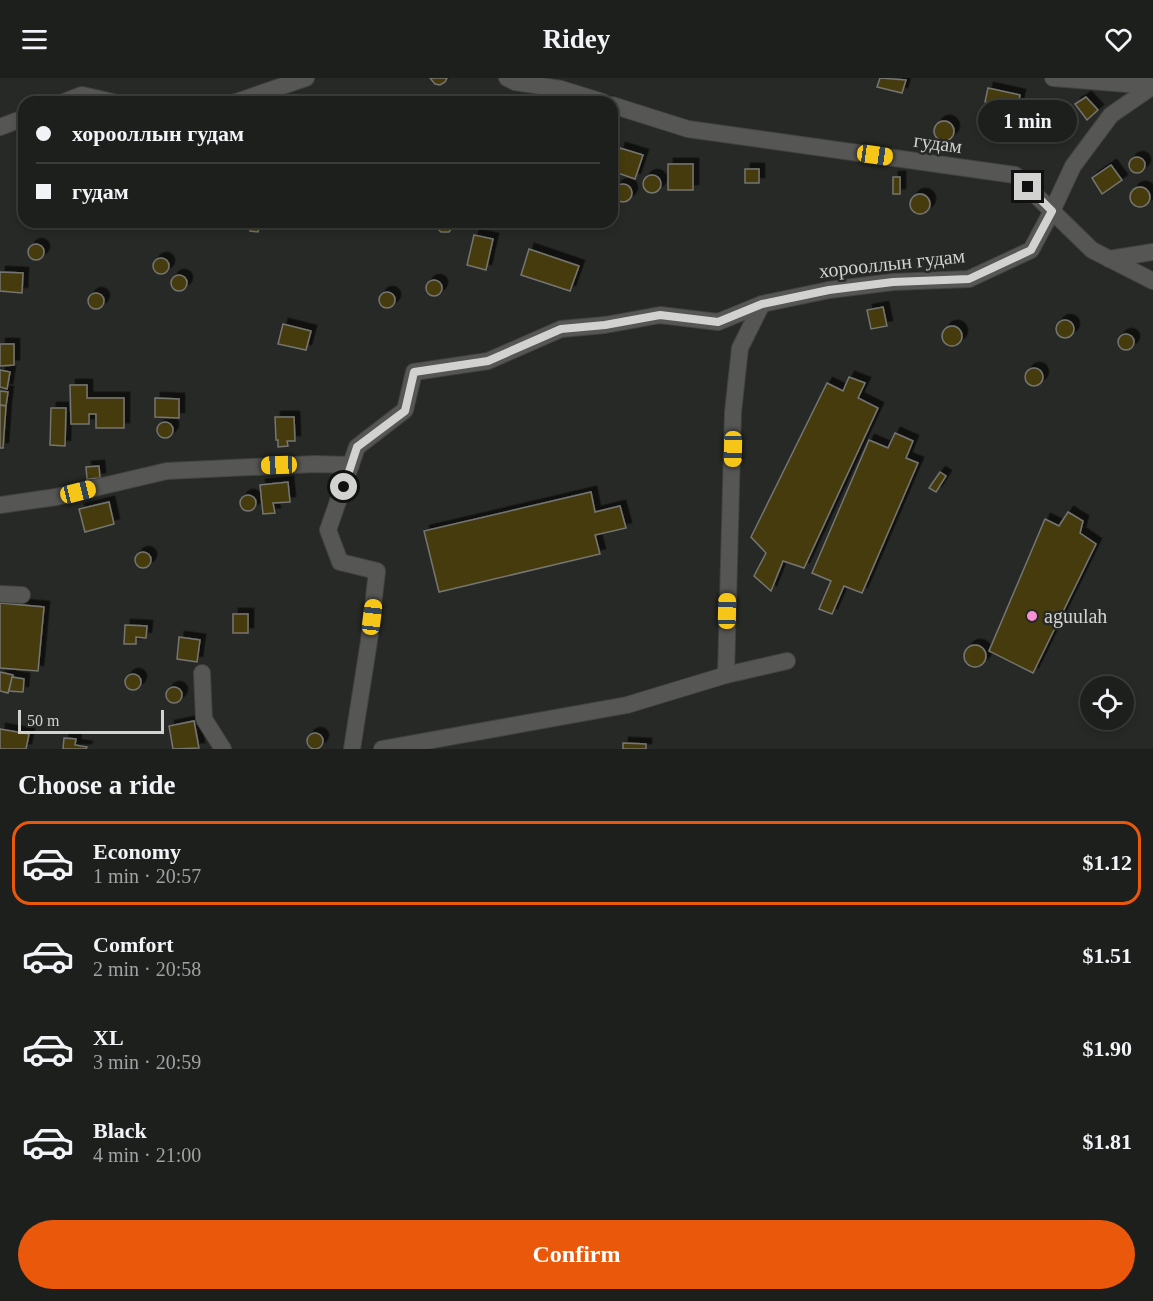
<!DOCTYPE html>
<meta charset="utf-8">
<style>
:root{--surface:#1d1f1c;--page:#252725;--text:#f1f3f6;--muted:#a0a2a3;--line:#3b3d3b;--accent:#ea580c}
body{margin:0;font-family:"Times New Roman",serif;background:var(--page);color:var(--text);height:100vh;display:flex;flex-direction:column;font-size:22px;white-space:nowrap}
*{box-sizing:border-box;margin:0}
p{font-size:20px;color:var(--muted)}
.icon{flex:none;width:33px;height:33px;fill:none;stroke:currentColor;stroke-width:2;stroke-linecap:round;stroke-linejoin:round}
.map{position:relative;height:671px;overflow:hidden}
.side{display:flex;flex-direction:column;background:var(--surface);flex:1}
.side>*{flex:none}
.top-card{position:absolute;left:18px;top:18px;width:600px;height:132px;border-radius:18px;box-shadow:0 3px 9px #0003,0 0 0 2px var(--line);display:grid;align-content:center;height:132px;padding:0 18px;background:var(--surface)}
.tools{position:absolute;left:1080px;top:598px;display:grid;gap:12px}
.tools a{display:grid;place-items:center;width:54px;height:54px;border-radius:50%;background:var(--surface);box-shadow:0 3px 9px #0003,0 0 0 2px var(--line);font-size:30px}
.scale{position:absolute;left:18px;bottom:15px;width:146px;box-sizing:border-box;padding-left:6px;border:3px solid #d2d3d1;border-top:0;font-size:16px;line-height:21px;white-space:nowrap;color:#d2d3d1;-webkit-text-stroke:4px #272926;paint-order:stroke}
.end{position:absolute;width:27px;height:27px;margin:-14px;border:8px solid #d2d3d1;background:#111;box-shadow:0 0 0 3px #111}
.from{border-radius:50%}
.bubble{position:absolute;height:42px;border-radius:21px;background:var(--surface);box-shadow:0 3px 9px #0003,0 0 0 2px var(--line);font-size:20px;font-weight:700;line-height:42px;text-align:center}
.car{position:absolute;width:18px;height:36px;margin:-18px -9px;border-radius:8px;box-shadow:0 0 4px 2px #0007;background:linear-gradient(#f5c518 24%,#345 0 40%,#f5c518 0 76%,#345 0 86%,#f5c518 0)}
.top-card b{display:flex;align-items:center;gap:21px;height:57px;font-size:22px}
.top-card b+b{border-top:2px solid var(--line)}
.top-card i{width:15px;height:15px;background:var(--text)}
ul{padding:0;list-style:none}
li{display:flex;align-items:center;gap:18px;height:84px;margin:0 12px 9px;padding:0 6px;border:3px solid transparent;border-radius:18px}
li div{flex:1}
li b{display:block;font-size:22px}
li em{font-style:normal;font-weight:700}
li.on{border-color:var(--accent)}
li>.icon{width:54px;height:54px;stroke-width:1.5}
h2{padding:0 18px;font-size:27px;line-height:72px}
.action{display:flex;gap:12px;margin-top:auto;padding:12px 18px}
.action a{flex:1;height:69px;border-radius:36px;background:var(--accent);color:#fff;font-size:24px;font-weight:700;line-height:69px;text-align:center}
header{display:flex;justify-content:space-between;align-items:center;height:78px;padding:0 18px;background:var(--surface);font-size:27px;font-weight:700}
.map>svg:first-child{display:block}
.building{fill:#443b11;stroke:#757571;stroke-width:1.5;filter:url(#shadow)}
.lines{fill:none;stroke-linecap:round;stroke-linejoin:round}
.street-casing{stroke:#424341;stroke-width:18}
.street{stroke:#565754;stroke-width:16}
.route{stroke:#d2d3d1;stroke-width:8}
.poi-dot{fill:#f690d0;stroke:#272926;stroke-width:2}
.labels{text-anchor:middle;stroke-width:5;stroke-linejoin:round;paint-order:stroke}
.street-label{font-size:20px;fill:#d2d3d1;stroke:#272926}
.poi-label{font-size:20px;fill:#d2d3d1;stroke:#272926;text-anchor:start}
</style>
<header><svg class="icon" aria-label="menu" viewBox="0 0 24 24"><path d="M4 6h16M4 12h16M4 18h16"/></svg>Ridey<svg class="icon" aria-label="heart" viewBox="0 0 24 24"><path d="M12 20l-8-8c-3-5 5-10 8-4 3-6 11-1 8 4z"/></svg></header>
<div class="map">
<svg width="1153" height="671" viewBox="0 0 1153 671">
<defs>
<filter id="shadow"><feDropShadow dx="5.5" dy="-5.5" stdDeviation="0" flood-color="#0009"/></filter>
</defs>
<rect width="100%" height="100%" fill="#272926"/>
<g class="building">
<polygon points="430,0 447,0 445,4 440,7 435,6"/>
<polygon points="880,0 906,2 902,15 877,9"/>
<polygon points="988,10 1020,17 1017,31 985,24"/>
<polygon points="1086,19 1098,32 1087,42 1075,26"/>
<circle cx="944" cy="53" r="10"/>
<polygon points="620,70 643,77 635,101 612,93 612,76 618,78"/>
<circle cx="1137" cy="87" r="8"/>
<rect x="668" y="86" width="25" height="26"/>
<polygon points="1111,87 1122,102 1102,116 1092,100"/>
<rect x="745" y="91" width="14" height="14"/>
<circle cx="652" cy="106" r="9"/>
<rect x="893" y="99" width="7" height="17"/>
<circle cx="623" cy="115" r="9"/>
<circle cx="1140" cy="119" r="10"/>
<circle cx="920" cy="126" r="10"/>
<polygon points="241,144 260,144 258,154 250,153 251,146"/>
<polygon points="437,144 452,144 452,150 449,154 441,154 437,150"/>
<polygon points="474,157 493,161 486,192 467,187"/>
<circle cx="36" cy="174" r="8"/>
<polygon points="529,171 579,188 570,213 521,197"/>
<circle cx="161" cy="188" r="8"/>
<polygon points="0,194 23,195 22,215 0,213"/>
<circle cx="179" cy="205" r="8"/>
<circle cx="434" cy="210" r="8"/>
<circle cx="387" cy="222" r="8"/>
<circle cx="96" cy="223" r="8"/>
<polygon points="883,229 887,248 871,251 867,232"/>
<circle cx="1065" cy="251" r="9"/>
<polygon points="283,246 311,253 306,272 278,266"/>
<circle cx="952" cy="258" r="10"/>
<circle cx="1126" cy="264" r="8"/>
<polygon points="0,266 14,266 14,287 0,288"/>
<circle cx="1034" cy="299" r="9"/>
<polygon points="0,292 10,294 7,311 0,309"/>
<polygon points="849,299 865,305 858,320 878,330 804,490 783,483 771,513 754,498 766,475 751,459 827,305 843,313"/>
<polygon points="70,307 87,307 87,320 124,320 124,350 96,350 96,336 89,336 89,346 71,346"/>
<polygon points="0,313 8,314 6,328 0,327"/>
<polygon points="155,320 179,321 179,340 155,339"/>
<polygon points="0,327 6,328 3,370 0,370"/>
<polygon points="51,330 66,330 65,368 50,367"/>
<polygon points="275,339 294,339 295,363 287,363 288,368 278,369 278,362 276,362"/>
<circle cx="165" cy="352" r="8"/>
<polygon points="895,355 913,363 906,380 918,385 862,515 844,508 832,536 819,531 831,503 812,495 869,362 888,370"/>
<polygon points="99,388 100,400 87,401 86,389"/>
<polygon points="940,394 946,398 936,414 929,410"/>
<polygon points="288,404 290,424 273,425 275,435 263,436 260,407"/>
<polygon points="591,414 595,434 620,428 626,450 595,457 600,476 439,514 424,453"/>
<circle cx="248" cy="425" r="8"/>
<polygon points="109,424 114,446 85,454 79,431"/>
<polygon points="1068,434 1083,443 1080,455 1096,466 1033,595 989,573 1045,441 1059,448"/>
<circle cx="143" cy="482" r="8"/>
<polygon points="0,525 44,529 38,593 0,590"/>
<rect x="233" y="536" width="15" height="19"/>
<polygon points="125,547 147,548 146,560 136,559 136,566 124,566"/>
<polygon points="179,559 200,562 197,584 177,581"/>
<circle cx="975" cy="578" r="11"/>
<polygon points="0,594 13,597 8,615 0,613"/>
<circle cx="133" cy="604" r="8"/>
<polygon points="12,599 24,601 23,614 9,613"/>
<circle cx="174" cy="617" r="8"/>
<polygon points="194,643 199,670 173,671 169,648"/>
<polygon points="0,651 29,656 26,671 0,671"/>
<circle cx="315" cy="663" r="8"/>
<polygon points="64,660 76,661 75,667 87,669 86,671 63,671"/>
<polygon points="623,665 646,666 646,671 623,671"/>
</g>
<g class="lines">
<g class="street-casing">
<g id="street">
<polyline points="507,0 515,4 561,11 603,24"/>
<polyline points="1053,0 1152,8"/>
<polyline points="64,24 82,17 113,24"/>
<polyline points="236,24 306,0"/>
<polyline points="612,27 688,51 1015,97 1092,172 1153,203"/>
<polyline points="0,49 24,40"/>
<polyline points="1109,181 1153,174"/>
<polyline points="0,427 56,419 167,393 315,386 351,387"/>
<polyline points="0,516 22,517"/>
<polyline points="202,595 204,641 223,671"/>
<polyline points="726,597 733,334 740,270 762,226"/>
<polyline points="352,671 369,563 377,493 340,484 328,452 357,369 405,332 414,294 488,283 561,251 605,247 660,237 718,244 762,226 829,212 893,204 969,201 1031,172 1052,133 1073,88 1111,37 1153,8"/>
<polyline points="382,671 627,627 726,597 787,583"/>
</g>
</g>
<use href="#street" class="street"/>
</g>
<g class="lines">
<polyline class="route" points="344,409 357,369 405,333 414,294 488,283 561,251 605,247 660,237 718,244 762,226 829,212 893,204 969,201 1031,172 1052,133 1028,109"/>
</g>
<circle class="poi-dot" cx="1032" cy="538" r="6"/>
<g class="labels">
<g class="street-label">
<text transform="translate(938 65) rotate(8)" y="7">гудам</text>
<text transform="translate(892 185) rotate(-6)" y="7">хорооллын гудам</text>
</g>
<g class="poi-label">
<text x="1044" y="545">aguulah</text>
</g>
</g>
</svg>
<div class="tools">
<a><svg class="icon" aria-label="locate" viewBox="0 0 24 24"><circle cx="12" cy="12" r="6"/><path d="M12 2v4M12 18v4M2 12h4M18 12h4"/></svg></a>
</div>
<div class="scale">50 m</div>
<i class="end from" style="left:344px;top:409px"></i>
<i class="end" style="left:1028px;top:109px"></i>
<div class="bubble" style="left:978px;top:22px;width:99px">1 min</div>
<i class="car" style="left:875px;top:77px;rotate:98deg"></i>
<i class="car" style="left:733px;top:371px;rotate:181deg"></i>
<i class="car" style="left:279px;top:387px;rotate:268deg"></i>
<i class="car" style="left:78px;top:414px;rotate:76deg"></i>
<i class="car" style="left:727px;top:533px;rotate:1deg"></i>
<i class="car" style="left:372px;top:539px;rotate:7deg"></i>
<div class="top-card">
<b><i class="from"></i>хорооллын гудам</b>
<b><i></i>гудам</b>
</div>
</div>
<section class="side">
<h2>Choose a ride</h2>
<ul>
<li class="on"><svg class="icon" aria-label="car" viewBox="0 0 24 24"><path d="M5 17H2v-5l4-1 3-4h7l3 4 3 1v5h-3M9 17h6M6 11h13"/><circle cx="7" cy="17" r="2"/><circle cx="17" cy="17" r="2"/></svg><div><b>Economy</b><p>1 min · 20:57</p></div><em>$1.12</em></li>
<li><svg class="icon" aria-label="car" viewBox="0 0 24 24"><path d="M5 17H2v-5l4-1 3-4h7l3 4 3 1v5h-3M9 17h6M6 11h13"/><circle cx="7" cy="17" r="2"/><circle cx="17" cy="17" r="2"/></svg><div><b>Comfort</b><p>2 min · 20:58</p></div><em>$1.51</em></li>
<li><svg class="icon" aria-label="car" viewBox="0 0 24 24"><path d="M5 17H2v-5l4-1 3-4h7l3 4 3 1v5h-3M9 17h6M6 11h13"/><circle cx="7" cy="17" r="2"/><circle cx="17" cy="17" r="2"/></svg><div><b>XL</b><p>3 min · 20:59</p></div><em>$1.90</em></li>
<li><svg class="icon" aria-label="car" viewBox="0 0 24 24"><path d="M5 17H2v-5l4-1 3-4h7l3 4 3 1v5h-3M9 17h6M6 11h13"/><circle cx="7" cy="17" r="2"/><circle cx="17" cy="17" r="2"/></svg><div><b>Black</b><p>4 min · 21:00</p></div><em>$1.81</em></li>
</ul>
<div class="action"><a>Confirm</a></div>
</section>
